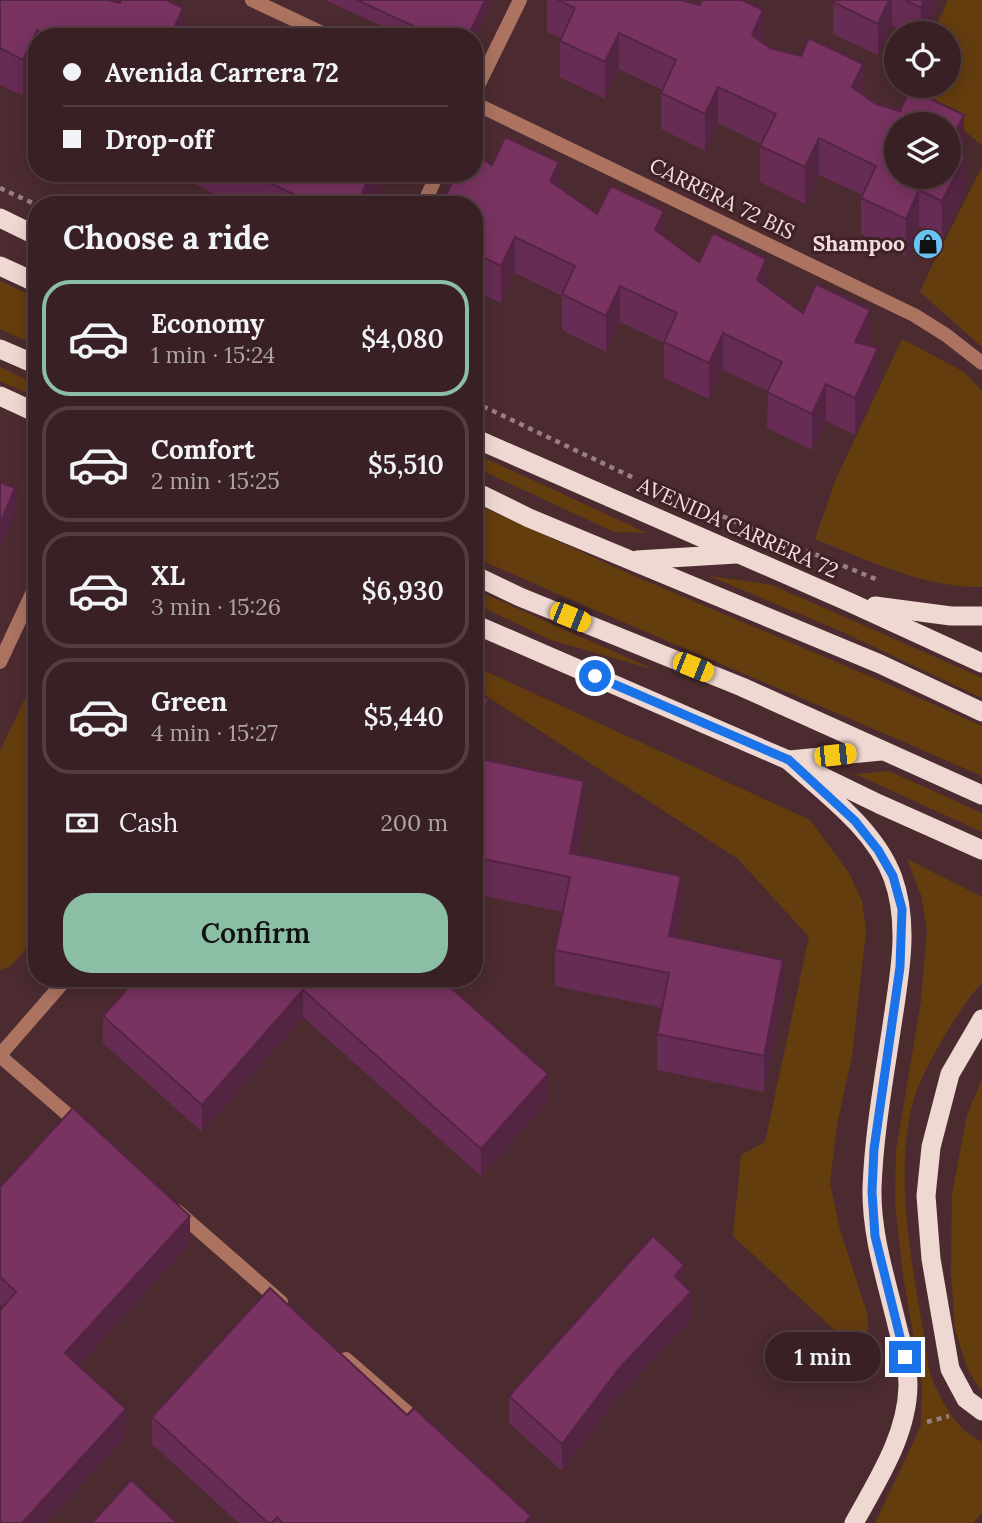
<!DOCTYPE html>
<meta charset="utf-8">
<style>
:root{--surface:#382024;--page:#3f282c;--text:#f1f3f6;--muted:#aba3a6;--line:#523e41;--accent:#8abfa5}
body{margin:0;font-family:Lora,serif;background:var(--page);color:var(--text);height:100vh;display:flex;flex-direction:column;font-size:26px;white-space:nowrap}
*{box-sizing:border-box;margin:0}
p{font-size:23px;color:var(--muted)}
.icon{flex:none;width:38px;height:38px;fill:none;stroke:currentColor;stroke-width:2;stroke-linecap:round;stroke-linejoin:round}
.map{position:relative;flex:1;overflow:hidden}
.panel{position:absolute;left:28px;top:196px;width:455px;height:791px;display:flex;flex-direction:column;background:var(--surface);border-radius:28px;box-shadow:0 4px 18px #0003,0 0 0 2px var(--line)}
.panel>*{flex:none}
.top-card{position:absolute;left:28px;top:28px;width:455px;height:154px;border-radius:28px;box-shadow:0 4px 18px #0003,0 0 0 2px var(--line);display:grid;align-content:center;height:154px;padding:0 35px;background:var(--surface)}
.fabs{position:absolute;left:884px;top:21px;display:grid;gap:14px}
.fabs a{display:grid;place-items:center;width:77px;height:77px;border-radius:50%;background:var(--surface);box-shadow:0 4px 18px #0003,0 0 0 2px var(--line);font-size:35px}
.end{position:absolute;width:32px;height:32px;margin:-16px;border:9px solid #1a73e8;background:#fff;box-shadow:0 0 0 4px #fff}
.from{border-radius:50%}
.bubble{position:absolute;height:49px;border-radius:24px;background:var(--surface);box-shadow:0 4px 18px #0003,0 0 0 2px var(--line);font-size:23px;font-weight:600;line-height:49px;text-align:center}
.car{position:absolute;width:21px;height:42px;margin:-21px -10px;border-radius:9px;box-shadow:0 0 5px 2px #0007;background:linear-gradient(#f5c518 24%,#345 0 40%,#f5c518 0 76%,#345 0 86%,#f5c518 0)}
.top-card b{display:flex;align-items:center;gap:24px;height:66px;font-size:26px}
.top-card b+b{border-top:2px solid var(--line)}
.top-card i{width:18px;height:18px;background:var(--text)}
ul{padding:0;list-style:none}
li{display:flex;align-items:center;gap:21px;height:116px;margin:0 14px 10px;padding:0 21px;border:4px solid var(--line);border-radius:28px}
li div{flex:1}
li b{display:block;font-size:26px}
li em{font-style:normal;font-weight:600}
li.on{border-color:var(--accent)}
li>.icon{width:63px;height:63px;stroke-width:1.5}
h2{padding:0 35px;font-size:32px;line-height:84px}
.pay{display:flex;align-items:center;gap:18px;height:77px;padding:0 35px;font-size:26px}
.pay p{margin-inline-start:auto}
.action{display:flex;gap:14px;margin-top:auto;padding:14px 35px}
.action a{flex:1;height:80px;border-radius:28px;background:var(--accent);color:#111;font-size:28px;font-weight:600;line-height:80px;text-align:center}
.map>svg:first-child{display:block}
.green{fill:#643d0f}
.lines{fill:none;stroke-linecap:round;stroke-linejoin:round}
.path{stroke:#997e82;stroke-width:4.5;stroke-dasharray:5 5;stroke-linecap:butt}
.minor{stroke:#ac7361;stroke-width:14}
.tertiary{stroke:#ac7361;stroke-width:14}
.trunk{stroke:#f0d8d2;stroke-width:19}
.wall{fill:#672c53}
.shaded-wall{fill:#542443}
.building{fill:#783360;stroke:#542443;stroke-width:2}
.route{stroke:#1a73e8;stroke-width:9}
.labels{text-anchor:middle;stroke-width:6;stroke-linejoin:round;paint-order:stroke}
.street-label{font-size:21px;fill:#f1dcde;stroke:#402126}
.poi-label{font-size:21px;font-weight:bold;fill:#f1dcde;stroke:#402126;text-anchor:end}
</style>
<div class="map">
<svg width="982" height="1523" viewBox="0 0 982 1523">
<rect width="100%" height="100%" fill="#4b2b30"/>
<g class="green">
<polygon points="948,0 982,0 982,145 909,86 948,86 948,33 933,33"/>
<polygon points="982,167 982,347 920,292 928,274"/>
<polygon points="0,281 37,298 37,346 0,329"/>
<path d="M902 339 964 372 982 391V587C923 588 868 560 815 539L835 481Z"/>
<polygon points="0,367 37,384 37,398 0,381"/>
<polygon points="474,453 647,533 614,532 474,467"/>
<path d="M474 503 632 575 888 684 982 726V776C813 702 643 632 474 557Z"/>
<polygon points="709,576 772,585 960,668 982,678 982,698 838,630"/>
<polygon points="474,589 655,670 551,640 474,603"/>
<polygon points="483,670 810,820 849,873 862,901 866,931 852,1056 837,1125 830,1183 840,1230 868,1316 868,1361 733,1236 741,1155 765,1142 809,937 738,859 474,688 474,671"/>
<polygon points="37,673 37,937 11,966 0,970 0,751"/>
<polygon points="889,771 982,813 982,832 855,774"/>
<path d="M907 859 982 897V983C961 1004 921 1072 913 1102 895 1169 910 1256 922 1324 926 1342 926 1364 933 1381 944 1406 957 1430 982 1442V1513L973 1523H875L921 1426 922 1384 903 1276 895 1203 896 1150 921 1001 927 930 921 895Z"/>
<polygon points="982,1079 982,1388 980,1390 968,1370 955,1330 951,1273 952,1195 967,1115"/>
</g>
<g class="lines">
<g class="path">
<polyline points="0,188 37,205"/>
<polyline points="474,402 636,479"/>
<polyline points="695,505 878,580"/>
<polyline points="927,1422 949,1416"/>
</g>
<g class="minor">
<polyline points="252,0 331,37"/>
<polyline points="474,94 520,0"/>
<polyline points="0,662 37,583"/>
<polyline points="0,1056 81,1126"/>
<polyline points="177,1211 281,1302"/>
<polyline points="346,1359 423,1426"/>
</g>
<g class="tertiary">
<polyline points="474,103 914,315 946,335 982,363"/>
<polyline points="423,205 438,173"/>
<polyline points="0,1055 67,978"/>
</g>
<g class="trunk">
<polyline points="0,218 37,236"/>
<polyline points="0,266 37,283"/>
<polyline points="0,349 37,365"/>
<polyline points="0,396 37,413"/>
<polyline points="474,438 849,602 982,663"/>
<polyline points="474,491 529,518 880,664 982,712"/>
<polyline points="637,560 736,554"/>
<polyline points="474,575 520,597 742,687 982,795"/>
<polyline points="875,606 951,616 982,616"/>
<polyline points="474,624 788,760 879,804 982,850"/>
<path d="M788 760C826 794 875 829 893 878 910 925 899 977 892 1025 884 1079 874 1133 872 1188 871 1236 887 1282 898 1329 903 1347 908 1367 908 1386 907 1436 877 1481 854 1523"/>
<polyline points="790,760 881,751"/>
<polyline points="982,1019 950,1074 931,1147 926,1196 931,1259 950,1369 966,1399 982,1411"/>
</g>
</g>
<g class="wall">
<polygon points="0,0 183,37 37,37 23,96 0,85"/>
<polygon points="325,0 492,0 474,39 474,37 405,37"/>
<polygon points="547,0 681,0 763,43 770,48 863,94 876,104 964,152 962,155 965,193 942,238 919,226 906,256 861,234 861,198 862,195 819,175 805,204 760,182 760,146 761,144 718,123 705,151 661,129 661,93 662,90 619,69 605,99 560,77 560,41 561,38 547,32"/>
<polygon points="834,0 938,0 924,33 908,33 892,26 878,55 833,34 833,2"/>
<polygon points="492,165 559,187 597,214 664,236 699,262 766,287 803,313 870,346 878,385 855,435 826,421 812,450 767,428 768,391 723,370 709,399 664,378 664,343 620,322 606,352 562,330 562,296 515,273 501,303 474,290 474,205 444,205 444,199"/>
<polygon points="182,173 388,173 374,205 238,205 182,178"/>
<polygon points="474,696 488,735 483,759 584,817 577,854 681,913 676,938 783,996 764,1092 657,1070 657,1034 662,1008 555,986 555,950 563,912 474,894"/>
<polygon points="137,978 440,978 548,1101 481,1176 303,1017 202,1132 103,1043 103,1016"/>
<polygon points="0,1187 190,1243 79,1365 126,1436 46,1523 0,1523 3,1307 0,1304"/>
<polygon points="684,1285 691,1319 618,1397 562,1471 509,1423 509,1396"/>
<polygon points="407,1415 531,1523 239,1523 152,1444 152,1417"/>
</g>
<g class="shaded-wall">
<polygon points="485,0 492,0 474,39 474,37 468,37"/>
<polygon points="889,0 892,0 892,26 878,55 878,24"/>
<polygon points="924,0 938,0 924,33 921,33 921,8"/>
<polygon points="183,8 183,37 173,37 173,30"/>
<polygon points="763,10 763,47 752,35"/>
<polygon points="37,30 37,68 23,96 23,60"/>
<polygon points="619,33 619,69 605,99 605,62"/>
<polygon points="863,64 863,100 852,87"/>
<polygon points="718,87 718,123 705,151 705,114"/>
<polygon points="964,115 964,152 948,184 948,147"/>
<polygon points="819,138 819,175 805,204 805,167"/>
<polygon points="965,157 965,193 942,238 942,201"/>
<polygon points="559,162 559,199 550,181"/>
<polygon points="371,173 388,173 374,205 357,205"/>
<polygon points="919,190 919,226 906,256 906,219"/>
<polygon points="664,211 664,248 655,230"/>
<polygon points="515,237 515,273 501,303 501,266"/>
<polygon points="766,259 766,295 757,280"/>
<polygon points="620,286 620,322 606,352 606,316"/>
<polygon points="870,310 870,346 855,342"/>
<polygon points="723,333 723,370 709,399 709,363"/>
<polygon points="878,348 878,385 855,435 855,398"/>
<polygon points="826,384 826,421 812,450 812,414"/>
<polygon points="15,488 15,514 0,550 0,524"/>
<polygon points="488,698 488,735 476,794 476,758"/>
<polygon points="584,781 584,817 570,888 570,853"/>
<polygon points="681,876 681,913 669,973 669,936"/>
<polygon points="783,960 783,996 764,1092 764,1056"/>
<polygon points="303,990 303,1017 202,1132 202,1105"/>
<polygon points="548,1074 548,1101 481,1176 481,1149"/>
<polygon points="190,1216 190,1243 65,1380 65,1353"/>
<polygon points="684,1265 684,1292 675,1276"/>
<polygon points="691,1292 691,1319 618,1397 562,1471 562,1444 618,1370"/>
<polygon points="126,1409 126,1436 46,1523 22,1523"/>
<polygon points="531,1516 531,1523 525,1523"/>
</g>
<g class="building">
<polygon points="0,0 108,0 120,3 121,0 167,0 183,8 173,30 182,37 50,37 37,30 23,60 0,48"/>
<polygon points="357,0 485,0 468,37 437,37"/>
<polygon points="558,0 681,0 700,5 702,0 742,0 763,10 752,35 770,48 801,56 809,38 863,64 852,87 876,104 900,111 910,89 964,115 948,147 948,124 896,124 896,177 948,177 948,148 965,157 942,201 919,190 906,219 861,198 876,166 819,138 805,167 760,146 776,114 718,87 705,114 661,93 676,60 619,33 605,62 560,41 575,8"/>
<polygon points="834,0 889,0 878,24 833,2"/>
<polygon points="905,0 924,0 921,8"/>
<polygon points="328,26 351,37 323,37"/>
<polygon points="505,137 559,162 550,181 597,214 611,186 664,211 655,230 699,262 713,233 766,259 757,280 803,313 816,284 870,310 855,342 878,348 855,398 826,384 812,414 767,392 782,362 723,333 709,363 664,342 677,313 620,286 606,316 562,294 575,266 515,237 501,266 474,253 474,205 456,205 444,199 457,173 474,173 474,153 492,165"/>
<polygon points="249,173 371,173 357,205 316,205"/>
<polygon points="0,482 15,488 0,524"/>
<polygon points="474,696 488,698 476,758 584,781 570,853 681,876 669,936 783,960 764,1056 657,1034 669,973 555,950 570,877 474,857"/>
<polygon points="137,978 440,978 548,1074 481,1149 303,990 202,1105 103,1016"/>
<polygon points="73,1108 190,1216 65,1353 126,1409 22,1523 0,1523 0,1310 16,1292 0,1277 0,1187"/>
<polygon points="653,1236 684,1265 675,1276 691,1292 618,1370 562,1444 509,1396"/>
<polygon points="270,1288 407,1415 414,1408 531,1516 525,1523 283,1523 277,1517 272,1523 268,1523 152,1417"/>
<polygon points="131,1480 177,1523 92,1523"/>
</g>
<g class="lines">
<polyline class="route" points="595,676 789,760 855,821 878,850 893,876 902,909 900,967 874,1149 872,1192 875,1236 905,1357"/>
</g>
<defs>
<g id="shop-disc" transform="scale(1.575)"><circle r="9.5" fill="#6ac3f1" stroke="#402126"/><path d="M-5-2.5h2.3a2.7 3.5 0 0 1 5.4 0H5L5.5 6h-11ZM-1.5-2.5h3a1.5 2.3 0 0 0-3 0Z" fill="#111"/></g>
</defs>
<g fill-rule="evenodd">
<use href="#shop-disc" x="928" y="244"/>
</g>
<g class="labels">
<g class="street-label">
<text transform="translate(722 199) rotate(26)" y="7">CARRERA 72 BIS</text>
<text transform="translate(738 528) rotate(24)" y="7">AVENIDA CARRERA 72</text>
</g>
<g class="poi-label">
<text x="905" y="251">Shampoo</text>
</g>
</g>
</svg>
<div class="fabs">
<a><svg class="icon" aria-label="locate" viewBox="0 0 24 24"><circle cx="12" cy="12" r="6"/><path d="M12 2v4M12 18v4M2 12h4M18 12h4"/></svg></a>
<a><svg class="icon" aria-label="layers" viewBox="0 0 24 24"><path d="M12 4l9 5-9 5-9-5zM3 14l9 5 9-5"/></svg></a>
</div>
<i class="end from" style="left:595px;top:676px"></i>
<i class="end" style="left:905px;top:1357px"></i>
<div class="bubble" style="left:765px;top:1332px;width:116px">1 min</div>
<i class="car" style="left:570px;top:617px;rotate:112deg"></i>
<i class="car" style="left:693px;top:667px;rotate:112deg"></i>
<i class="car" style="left:835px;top:755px;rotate:84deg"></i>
<div class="top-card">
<b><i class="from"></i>Avenida Carrera 72</b>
<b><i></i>Drop-off</b>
</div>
<section class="panel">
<h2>Choose a ride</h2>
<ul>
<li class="on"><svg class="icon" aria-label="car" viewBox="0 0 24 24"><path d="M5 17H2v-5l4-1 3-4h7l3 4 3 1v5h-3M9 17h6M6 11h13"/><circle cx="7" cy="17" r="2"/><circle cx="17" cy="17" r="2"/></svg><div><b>Economy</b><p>1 min · 15:24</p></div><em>$4,080</em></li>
<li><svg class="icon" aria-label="car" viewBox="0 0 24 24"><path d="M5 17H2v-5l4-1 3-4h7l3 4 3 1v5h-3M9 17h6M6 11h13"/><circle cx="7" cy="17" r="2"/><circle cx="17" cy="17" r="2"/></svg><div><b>Comfort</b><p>2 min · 15:25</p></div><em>$5,510</em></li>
<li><svg class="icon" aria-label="car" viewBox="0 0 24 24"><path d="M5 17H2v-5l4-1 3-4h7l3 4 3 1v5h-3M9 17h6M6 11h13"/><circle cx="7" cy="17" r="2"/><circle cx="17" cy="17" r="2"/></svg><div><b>XL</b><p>3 min · 15:26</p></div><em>$6,930</em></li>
<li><svg class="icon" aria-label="car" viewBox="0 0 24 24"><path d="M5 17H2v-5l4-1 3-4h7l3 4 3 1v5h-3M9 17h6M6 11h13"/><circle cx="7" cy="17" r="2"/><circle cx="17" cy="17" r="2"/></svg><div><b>Green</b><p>4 min · 15:27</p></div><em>$5,440</em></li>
</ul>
<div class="pay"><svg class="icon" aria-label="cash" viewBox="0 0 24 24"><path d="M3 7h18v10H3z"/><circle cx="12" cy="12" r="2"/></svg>Cash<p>200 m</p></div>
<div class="action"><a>Confirm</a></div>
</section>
</div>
